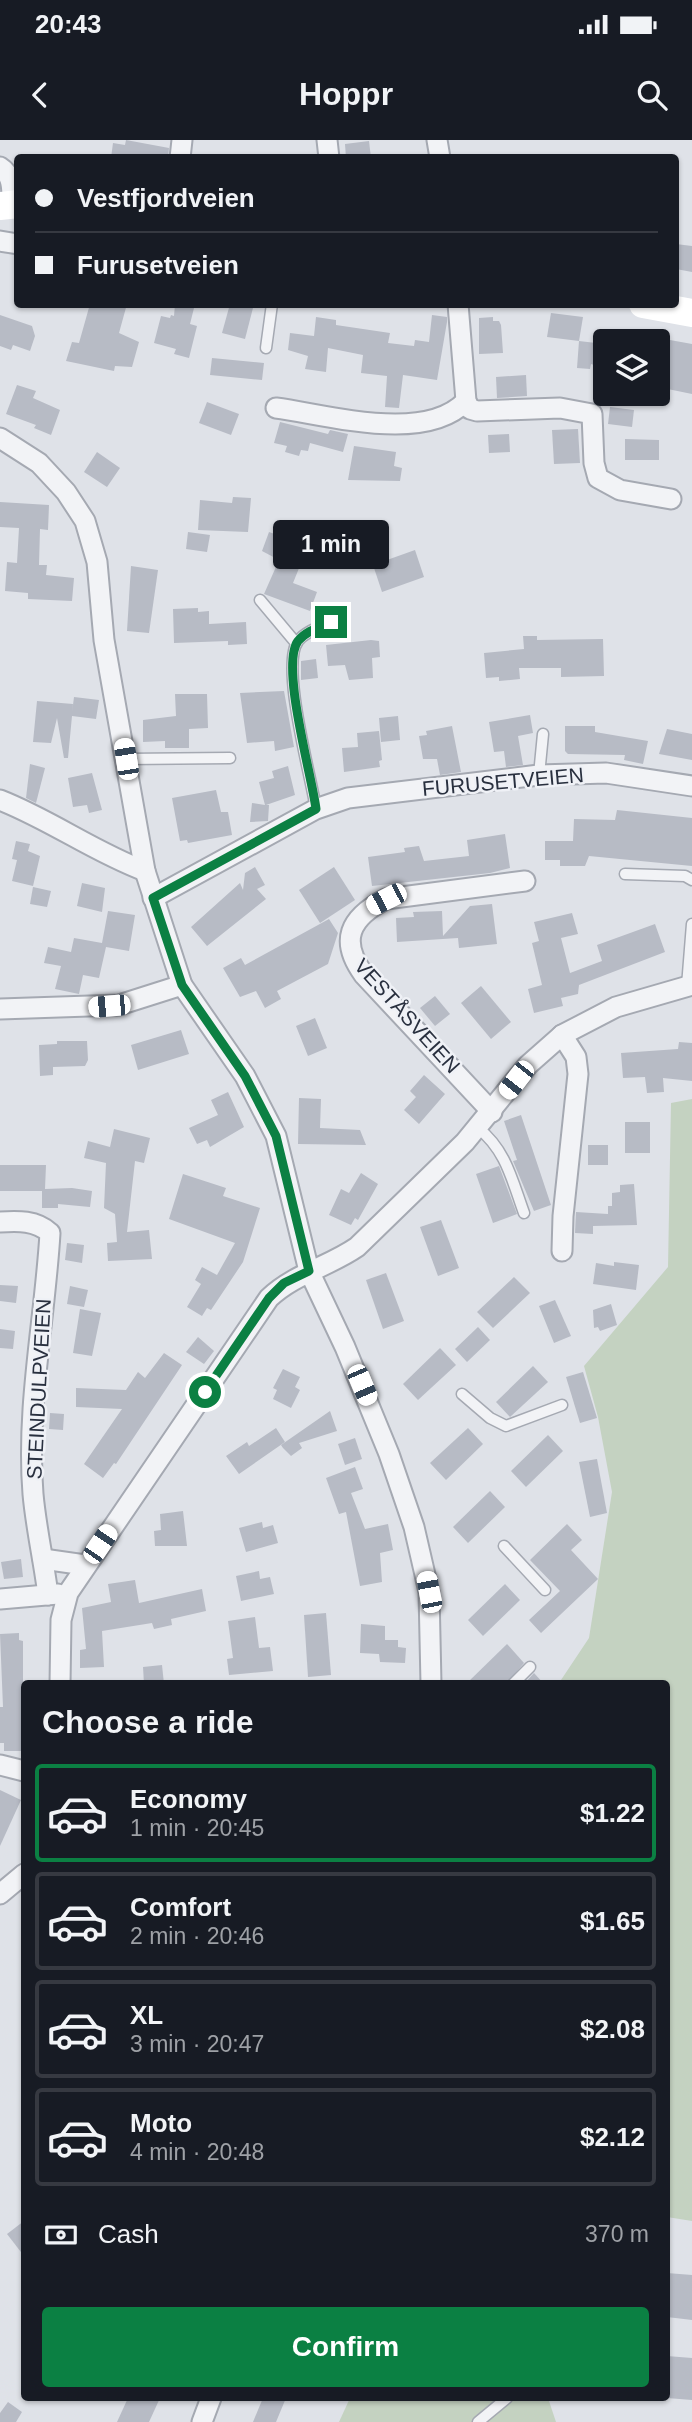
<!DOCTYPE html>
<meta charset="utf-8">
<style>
:root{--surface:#171b24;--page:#20242c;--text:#f1f3f6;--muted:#9ea1a6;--line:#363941;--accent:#0b8043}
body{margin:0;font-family:Arial,sans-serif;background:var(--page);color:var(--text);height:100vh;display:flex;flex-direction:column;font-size:26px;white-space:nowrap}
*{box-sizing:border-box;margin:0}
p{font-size:23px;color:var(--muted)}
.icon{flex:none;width:38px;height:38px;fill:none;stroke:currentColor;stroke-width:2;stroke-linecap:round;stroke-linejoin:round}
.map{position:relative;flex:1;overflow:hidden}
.sheet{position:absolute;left:21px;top:1540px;width:649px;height:721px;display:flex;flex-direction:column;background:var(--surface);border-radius:7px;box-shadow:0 2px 5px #0004}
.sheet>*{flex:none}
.banner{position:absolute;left:14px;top:14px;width:665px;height:154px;border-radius:7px;box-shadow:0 2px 5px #0004;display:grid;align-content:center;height:154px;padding:0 21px;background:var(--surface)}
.tools{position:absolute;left:593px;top:189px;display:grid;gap:14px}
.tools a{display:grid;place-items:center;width:77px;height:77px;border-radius:7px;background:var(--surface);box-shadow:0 2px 5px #0004;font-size:35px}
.end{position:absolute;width:32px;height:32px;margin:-16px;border:9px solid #0b8043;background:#fff;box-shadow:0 0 0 4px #fff}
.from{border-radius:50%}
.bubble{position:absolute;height:49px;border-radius:7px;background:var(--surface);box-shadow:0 2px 5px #0004;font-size:23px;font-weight:800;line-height:49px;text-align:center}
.car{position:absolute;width:21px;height:42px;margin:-21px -10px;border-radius:9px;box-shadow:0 0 5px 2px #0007;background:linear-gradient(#fff 24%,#345 0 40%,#fff 0 76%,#345 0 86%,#fff 0)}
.banner b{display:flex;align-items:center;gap:24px;height:66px;font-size:26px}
.banner b+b{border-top:2px solid var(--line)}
.banner i{width:18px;height:18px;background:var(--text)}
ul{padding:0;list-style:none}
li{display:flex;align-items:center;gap:21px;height:98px;margin:0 14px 10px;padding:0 7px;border:4px solid var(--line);border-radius:7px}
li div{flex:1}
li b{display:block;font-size:26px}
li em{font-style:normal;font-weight:800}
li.selected{border-color:var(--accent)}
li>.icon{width:63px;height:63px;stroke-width:1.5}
h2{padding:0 21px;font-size:32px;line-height:84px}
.pay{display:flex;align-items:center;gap:18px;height:77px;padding:0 21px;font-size:26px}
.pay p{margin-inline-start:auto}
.primary-button{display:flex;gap:14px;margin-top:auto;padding:14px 21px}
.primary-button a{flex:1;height:80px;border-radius:7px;background:var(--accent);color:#fff;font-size:28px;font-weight:800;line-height:80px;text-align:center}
.status{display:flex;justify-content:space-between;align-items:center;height:49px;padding:0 35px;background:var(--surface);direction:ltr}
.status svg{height:19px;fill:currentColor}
header{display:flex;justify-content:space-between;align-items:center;height:91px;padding:0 21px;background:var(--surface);font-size:32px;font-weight:800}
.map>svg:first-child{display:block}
.green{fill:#c4d2c1}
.building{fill:#b7bbc5}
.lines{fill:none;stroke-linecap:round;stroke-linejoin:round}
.service-casing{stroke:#a5a9b2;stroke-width:13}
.minor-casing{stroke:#a5a9b2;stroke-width:23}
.service{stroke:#f2f3f6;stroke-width:10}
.minor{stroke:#f2f3f6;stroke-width:19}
.secondary{stroke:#fff;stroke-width:28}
.route{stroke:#0b8043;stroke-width:9}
.labels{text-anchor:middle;stroke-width:5;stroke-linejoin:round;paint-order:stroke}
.street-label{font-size:21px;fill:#29303f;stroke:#eff1f6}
</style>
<div class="status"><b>20:43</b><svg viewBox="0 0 49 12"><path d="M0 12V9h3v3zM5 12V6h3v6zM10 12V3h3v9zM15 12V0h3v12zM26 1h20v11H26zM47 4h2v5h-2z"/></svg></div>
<header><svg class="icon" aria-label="back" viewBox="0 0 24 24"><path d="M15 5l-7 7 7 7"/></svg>Hoppr<svg class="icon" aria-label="search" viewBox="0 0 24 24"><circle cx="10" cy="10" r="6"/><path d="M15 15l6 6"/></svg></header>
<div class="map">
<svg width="692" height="2282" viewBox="0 0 692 2282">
<rect width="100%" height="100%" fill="#dfe2e8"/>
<g class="green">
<polygon points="692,959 692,2081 667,2077 667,1544 559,1543 589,1498 612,1352 598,1277 584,1226 668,1127 671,963"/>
<polygon points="350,2258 548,2258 556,2282 339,2282"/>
</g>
<g class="building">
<polygon points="126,0 169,8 168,18 111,18 113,3 125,5"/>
<polygon points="369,1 371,18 346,18 345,4"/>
<polygon points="676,104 692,106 692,132 676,129"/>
<polygon points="90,164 127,164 119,193 139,202 132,227 115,226 114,231 66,221 72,202 79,203"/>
<polygon points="175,164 195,164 190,184 197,186 189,218 174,214 176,209 154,203 161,176 170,178 171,175 174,176"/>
<polygon points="230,164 254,164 245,199 222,193"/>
<polygon points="551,173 583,177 579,201 547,197"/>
<polygon points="0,175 32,186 35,196 30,211 13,205 11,210 0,206"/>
<polygon points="432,175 447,177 447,182 437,240 403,235 399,268 385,267 387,236 361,233 363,215 328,208 326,232 305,229 308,216 288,210 290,193 314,196 316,177 336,180 336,185 390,193 388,203 414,206 415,200 429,202"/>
<polygon points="493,177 493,181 499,181 501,185 503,213 479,214 479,178"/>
<polygon points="659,198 692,204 692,254 658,247"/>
<polygon points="579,201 596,203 594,225 591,224 590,229 577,228"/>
<polygon points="212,218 264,223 262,240 210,235"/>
<polygon points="526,235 527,256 497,258 496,237"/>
<polygon points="17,245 36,251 33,258 60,270 51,295 34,288 36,285 6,274"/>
<polygon points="207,262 239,274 231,295 199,283"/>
<polygon points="610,267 634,270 632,287 608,284"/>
<polygon points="280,282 328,294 330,290 348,294 343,312 310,303 308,311 301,310 299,316 285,312 287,306 274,303"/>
<polygon points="578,289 580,323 554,324 552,290"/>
<polygon points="509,294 510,312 489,313 488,295"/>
<polygon points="625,299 659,300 659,320 625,320"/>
<polygon points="354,306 396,312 394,326 402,328 400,341 348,340"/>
<polygon points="97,312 120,328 107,347 84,332"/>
<polygon points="233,357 251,358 248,392 198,390 200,360 232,363"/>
<polygon points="0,362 49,365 48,390 40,389 39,425 47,425 46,435 74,438 72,461 28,459 28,453 5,451 7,422 17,423 19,388 0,387"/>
<polygon points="188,392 210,395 207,412 186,409"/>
<polygon points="269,392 308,406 293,443 317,452 310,471 264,454 279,420 262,411"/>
<polygon points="415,410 424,437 382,452 373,425"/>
<polygon points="131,426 158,430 149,493 127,491"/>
<polygon points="198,468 198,472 209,471 209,484 246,482 247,504 228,505 228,501 174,503 173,469"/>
<polygon points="523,496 537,496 537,500 603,499 604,536 561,537 561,528 519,528 520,539 499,541 499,537 486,538 484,513 524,509"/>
<polygon points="371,500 379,501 380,517 372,518 373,538 349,540 345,525 328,526 326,505"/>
<polygon points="316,519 318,538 301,540 301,521"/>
<polygon points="284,551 294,607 275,611 274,601 247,603 240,553"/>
<polygon points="175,554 207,554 208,588 189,589 189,608 165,608 165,601 143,602 143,580 176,576"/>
<polygon points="74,557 99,560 96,579 72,576 68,618 64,618 57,578 51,603 33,602 37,561 73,564 72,573"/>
<polygon points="530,575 533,593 518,596 523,625 506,627 504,611 494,612 489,582"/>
<polygon points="398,576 400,600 381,602 379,578"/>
<polygon points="452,586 461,632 440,635 437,619 423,619 419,596 427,595 426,591"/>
<polygon points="565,586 595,586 595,592 648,601 643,624 624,620 625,615 568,614 565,611"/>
<polygon points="667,589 692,594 692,620 659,614"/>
<polygon points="379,591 382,620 379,621 380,627 344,632 342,608 358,607 357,593"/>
<polygon points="30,624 45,628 36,663 26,658"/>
<polygon points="288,626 295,655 266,665 269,665 268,681 250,682 252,663 265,665 259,642 274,638 272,631"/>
<polygon points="92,633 102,670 89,673 87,665 73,667 68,638"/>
<polygon points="216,650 221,672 228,672 232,695 188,703 187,700 180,701 172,658"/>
<polygon points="617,670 692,678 692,726 589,716 585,726 560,726 560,720 545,720 545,701 573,701 574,679 615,680"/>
<polygon points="505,694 510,728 490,733 372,746 368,717 405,712 404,708 419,706 424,721 469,716 467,700"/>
<polygon points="16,701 30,704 28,711 40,716 33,746 12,741 17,720 12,719"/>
<polygon points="255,727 265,745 257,749 266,759 207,806 191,787 240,743 243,750 245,733"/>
<polygon points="334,727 355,760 320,783 299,750"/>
<polygon points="82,743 105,748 102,772 77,766"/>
<polygon points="33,747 51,751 47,767 30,764"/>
<polygon points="492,764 497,804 459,808 458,798 397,802 396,778 414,777 413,772 442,771 443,796 470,766"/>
<polygon points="108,771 135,775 129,811 106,807 99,838 83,835 79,854 55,849 61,826 44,823 48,807 71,812 74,798 102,803"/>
<polygon points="572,773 578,794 561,798 570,833 602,821 597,805 655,784 665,812 579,845 578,854 561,858 563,866 534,873 528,849 542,845 532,803 539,801 534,782"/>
<polygon points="329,779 338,793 328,824 277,851 281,859 265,868 256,851 240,857 223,828 241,818 245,825"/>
<polygon points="481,846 511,882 491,899 461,863"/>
<polygon points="435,856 450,874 435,886 420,868"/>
<polygon points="315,878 327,908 308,916 296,886"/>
<polygon points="181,890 189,914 138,930 131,905"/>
<polygon points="57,901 87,901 88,920 85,926 53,927 53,935 40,936 39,905 57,904"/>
<polygon points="679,902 692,903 692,941 663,938 664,952 647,953 645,937 623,938 621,913 678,909"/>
<polygon points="424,935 445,954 419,984 404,970 416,957 410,951"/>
<polygon points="228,952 244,987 210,1007 207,1000 197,1004 189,988 218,975 211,960"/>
<polygon points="299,958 321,959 320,988 360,990 366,1005 298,1004"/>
<polygon points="521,975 551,1065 534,1071 513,1021 517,1020 504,981"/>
<rect x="625" y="982" width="25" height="31"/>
<polygon points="114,989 150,998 144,1023 135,1021 127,1092 149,1090 152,1119 108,1121 107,1103 117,1102 115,1074 104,1068 106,1023 84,1018 88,1001 110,1007"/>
<rect x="588" y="1005" width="20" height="20"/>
<polygon points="0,1025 46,1025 45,1049 72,1048 92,1051 90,1067 58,1064 58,1068 42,1068 42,1051 0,1051"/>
<polygon points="499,1026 517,1074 493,1083 476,1034"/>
<polygon points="361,1033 378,1044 358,1080 355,1078 351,1085 329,1075 341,1049 349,1053"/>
<polygon points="183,1034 226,1048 223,1056 260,1068 243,1122 211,1170 207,1168 202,1176 187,1167 201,1144 195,1140 202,1127 217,1135 235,1103 169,1079"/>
<polygon points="634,1044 637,1085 593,1086 593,1094 575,1093 576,1072 608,1074 608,1066 612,1066 612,1053 620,1052 620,1045"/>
<polygon points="441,1080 459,1128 438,1136 420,1087"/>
<polygon points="67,1103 84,1105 82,1123 65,1120"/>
<polygon points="614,1122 639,1125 636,1150 593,1144 596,1123 614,1126"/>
<polygon points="386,1133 404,1181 383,1189 366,1140"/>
<polygon points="514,1137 530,1153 493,1188 477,1172"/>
<polygon points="0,1145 18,1146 16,1163 0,1161"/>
<polygon points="70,1146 88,1150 84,1167 67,1164"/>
<polygon points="555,1160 571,1196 554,1203 539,1166"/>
<polygon points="611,1164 617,1185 600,1191 598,1187 594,1188 593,1170"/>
<polygon points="80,1169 101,1173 92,1216 73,1213"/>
<polygon points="478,1187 490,1200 467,1222 455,1209"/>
<polygon points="0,1189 15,1191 13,1209 0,1208"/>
<polygon points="198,1197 214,1211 204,1224 186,1212"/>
<polygon points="440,1208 456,1225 418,1260 403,1244"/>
<polygon points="164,1213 182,1225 116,1324 114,1323 103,1338 84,1324 122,1269 76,1267 76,1248 126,1250 138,1232 145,1238"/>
<polygon points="533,1226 548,1242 510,1277 496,1262"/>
<polygon points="283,1229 300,1237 295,1247 300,1250 291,1268 273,1259 277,1250 273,1248"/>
<polygon points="583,1232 597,1278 580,1283 566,1237"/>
<polygon points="330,1271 337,1291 299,1303 302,1308 291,1316 283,1308 281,1305"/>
<polygon points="50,1273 64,1274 63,1290 49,1289"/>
<polygon points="276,1288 285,1302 239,1334 226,1316 247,1302 249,1306"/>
<polygon points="468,1288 483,1304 446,1340 430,1323"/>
<polygon points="548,1295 563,1311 526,1347 511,1331"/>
<polygon points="355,1298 362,1319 345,1325 338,1304"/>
<polygon points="597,1319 607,1373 590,1377 579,1322"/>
<polygon points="355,1327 363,1349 351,1353 365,1389 388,1384 393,1410 380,1413 382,1442 360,1446 346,1372 339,1374 326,1338"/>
<polygon points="490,1351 505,1367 468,1403 453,1387"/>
<polygon points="183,1371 187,1406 155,1406 154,1391 161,1390 160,1374"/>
<polygon points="262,1382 263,1388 273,1385 278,1403 246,1412 239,1388"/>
<polygon points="567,1384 582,1400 571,1410 598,1439 541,1493 529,1480 560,1451 530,1420"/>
<polygon points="21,1419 23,1437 4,1439 1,1422"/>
<polygon points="259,1431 260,1439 270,1437 274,1454 241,1461 236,1436"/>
<polygon points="135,1440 139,1463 202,1449 206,1471 171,1479 172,1485 154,1489 152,1483 102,1491 104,1527 80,1528 80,1510 86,1509 82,1468 111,1462 108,1444"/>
<polygon points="505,1444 520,1460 483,1496 468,1480"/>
<polygon points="326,1473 331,1535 308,1537 304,1475"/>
<polygon points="255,1477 259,1508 270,1507 273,1531 229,1535 227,1519 233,1518 228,1481"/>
<polygon points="361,1484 385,1486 385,1500 398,1500 398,1507 406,1508 405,1523 380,1522 379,1514 360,1513"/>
<polygon points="19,1493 19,1500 23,1501 23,1611 4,1611 4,1603 0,1603 0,1567 3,1567 0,1494"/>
<polygon points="507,1504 524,1523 506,1544 466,1544"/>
<polygon points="162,1525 164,1544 144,1544 143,1527"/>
<polygon points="534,1533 544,1544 524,1544"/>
<polygon points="0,1650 21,1660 0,1706"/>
<polygon points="24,2081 24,2116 7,2094"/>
<polygon points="667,2133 692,2135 692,2180 667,2177"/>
<polygon points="667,2216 692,2218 692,2260 667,2258"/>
<polygon points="128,2258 160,2258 149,2282 117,2282"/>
<polygon points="263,2258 286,2258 276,2282 253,2282"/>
<polygon points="8,2262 22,2272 16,2282 0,2282 0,2273"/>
</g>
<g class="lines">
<g class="service-casing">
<g id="service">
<polyline points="266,208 272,164"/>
<polyline points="260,460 296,503"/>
<polyline points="126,619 230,618"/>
<polyline points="539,635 543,594"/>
<path d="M316 669C311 636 280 525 298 501 306 491 320 487 331 482"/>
<polyline points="625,734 685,736 692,740"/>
<polyline points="687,846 692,784"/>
<path d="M478 988C506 1010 512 1040 524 1073"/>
<polyline points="462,1254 490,1278 506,1286 562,1265"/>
<polyline points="504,1406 545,1450"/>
<polyline points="513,1544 530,1527"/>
<polyline points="478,2282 507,2258"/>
</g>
</g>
<g class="minor-casing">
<g id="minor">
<polyline points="327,0 329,18"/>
<polyline points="437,0 440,18"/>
<polyline points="180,18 182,0"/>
<path d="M0 27C13 35 12 50 12 64"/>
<polyline points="0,101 18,104"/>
<polyline points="458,164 466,261 470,269 477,271 560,268 592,274 594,323 598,338 620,350 671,359"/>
<path d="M276 268C329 275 425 304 466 261"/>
<polyline points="0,298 39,323 66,352 85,381 97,422 104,500 145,731 182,845 245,936 276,996 309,1131 345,1207 389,1314 414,1387 429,1452 431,1544"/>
<path d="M0 660C51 680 94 712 145 731"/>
<polyline points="153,758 316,669 348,658 539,635 606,633 692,646"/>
<polyline points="0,869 119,865 182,845"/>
<polyline points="562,895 576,917 578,934 563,1076 562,1111"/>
<path d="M492 972 364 835C339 801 349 778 386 759L525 741"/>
<path d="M0 1082C18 1081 36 1080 50 1093 45 1179 26 1267 33 1354 36 1388 44 1422 48 1455"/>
<polyline points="43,1419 85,1425"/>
<polyline points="0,1459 58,1454"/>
<path d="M60 1544 61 1480 68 1453 269 1158C294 1134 328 1127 357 1107L465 1002 528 925 562 895 616 867 692 845"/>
<polyline points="0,1625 24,1631"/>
<polyline points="0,1754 24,1734"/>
<polyline points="202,2282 211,2258"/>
</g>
</g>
<use href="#service" class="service"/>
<use href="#minor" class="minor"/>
<g class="secondary">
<polyline points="0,66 18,64"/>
<polyline points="643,164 692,173"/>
</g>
</g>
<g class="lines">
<path class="route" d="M205 1252 269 1158 284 1143 309 1131 276 996 245 936 182 845 153 758 316 669C312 636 280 525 298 501 306 491 320 487 331 482"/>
</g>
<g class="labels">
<g class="street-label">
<text transform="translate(503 642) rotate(-5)" y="7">FURUSETVEIEN</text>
<text transform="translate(407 876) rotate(48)" y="7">VESTÅSVEIEN</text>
<text transform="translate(39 1249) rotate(-87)" y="7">STEINDULPVEIEN</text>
</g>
</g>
</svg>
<div class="tools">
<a><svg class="icon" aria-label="layers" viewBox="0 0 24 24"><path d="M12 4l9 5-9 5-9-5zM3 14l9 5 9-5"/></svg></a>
</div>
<i class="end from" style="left:205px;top:1252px"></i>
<i class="end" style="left:331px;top:482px"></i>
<div class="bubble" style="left:273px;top:380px;width:116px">1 min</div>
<i class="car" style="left:126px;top:619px;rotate:351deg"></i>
<i class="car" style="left:386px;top:759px;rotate:243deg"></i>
<i class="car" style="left:109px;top:866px;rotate:265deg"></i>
<i class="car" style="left:516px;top:940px;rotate:218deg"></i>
<i class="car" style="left:362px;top:1245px;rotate:157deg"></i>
<i class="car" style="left:100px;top:1404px;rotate:34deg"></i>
<i class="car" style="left:429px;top:1452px;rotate:349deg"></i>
<div class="banner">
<b><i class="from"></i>Vestfjordveien</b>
<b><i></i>Furusetveien</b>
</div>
<section class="sheet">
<h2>Choose a ride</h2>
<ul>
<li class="selected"><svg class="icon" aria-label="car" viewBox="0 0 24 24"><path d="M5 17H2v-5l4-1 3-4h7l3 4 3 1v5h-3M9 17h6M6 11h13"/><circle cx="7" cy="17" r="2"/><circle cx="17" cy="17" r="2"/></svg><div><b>Economy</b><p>1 min · 20:45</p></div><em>$1.22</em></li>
<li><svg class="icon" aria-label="car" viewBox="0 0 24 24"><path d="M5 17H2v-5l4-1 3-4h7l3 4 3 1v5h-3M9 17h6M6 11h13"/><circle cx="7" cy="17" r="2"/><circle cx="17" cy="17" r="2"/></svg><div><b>Comfort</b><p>2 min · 20:46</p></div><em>$1.65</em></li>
<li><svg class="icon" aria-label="car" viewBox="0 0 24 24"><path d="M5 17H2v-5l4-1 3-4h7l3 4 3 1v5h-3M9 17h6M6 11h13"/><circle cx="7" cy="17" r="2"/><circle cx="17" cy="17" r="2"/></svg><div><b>XL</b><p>3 min · 20:47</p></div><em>$2.08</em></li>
<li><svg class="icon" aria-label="car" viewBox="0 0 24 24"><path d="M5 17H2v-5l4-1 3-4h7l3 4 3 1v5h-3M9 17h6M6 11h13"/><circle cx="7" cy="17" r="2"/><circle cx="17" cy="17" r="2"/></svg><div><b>Moto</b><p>4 min · 20:48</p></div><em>$2.12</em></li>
</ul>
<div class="pay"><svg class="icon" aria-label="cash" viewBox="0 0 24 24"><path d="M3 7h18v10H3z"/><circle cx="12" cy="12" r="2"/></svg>Cash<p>370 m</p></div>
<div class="primary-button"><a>Confirm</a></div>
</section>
</div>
